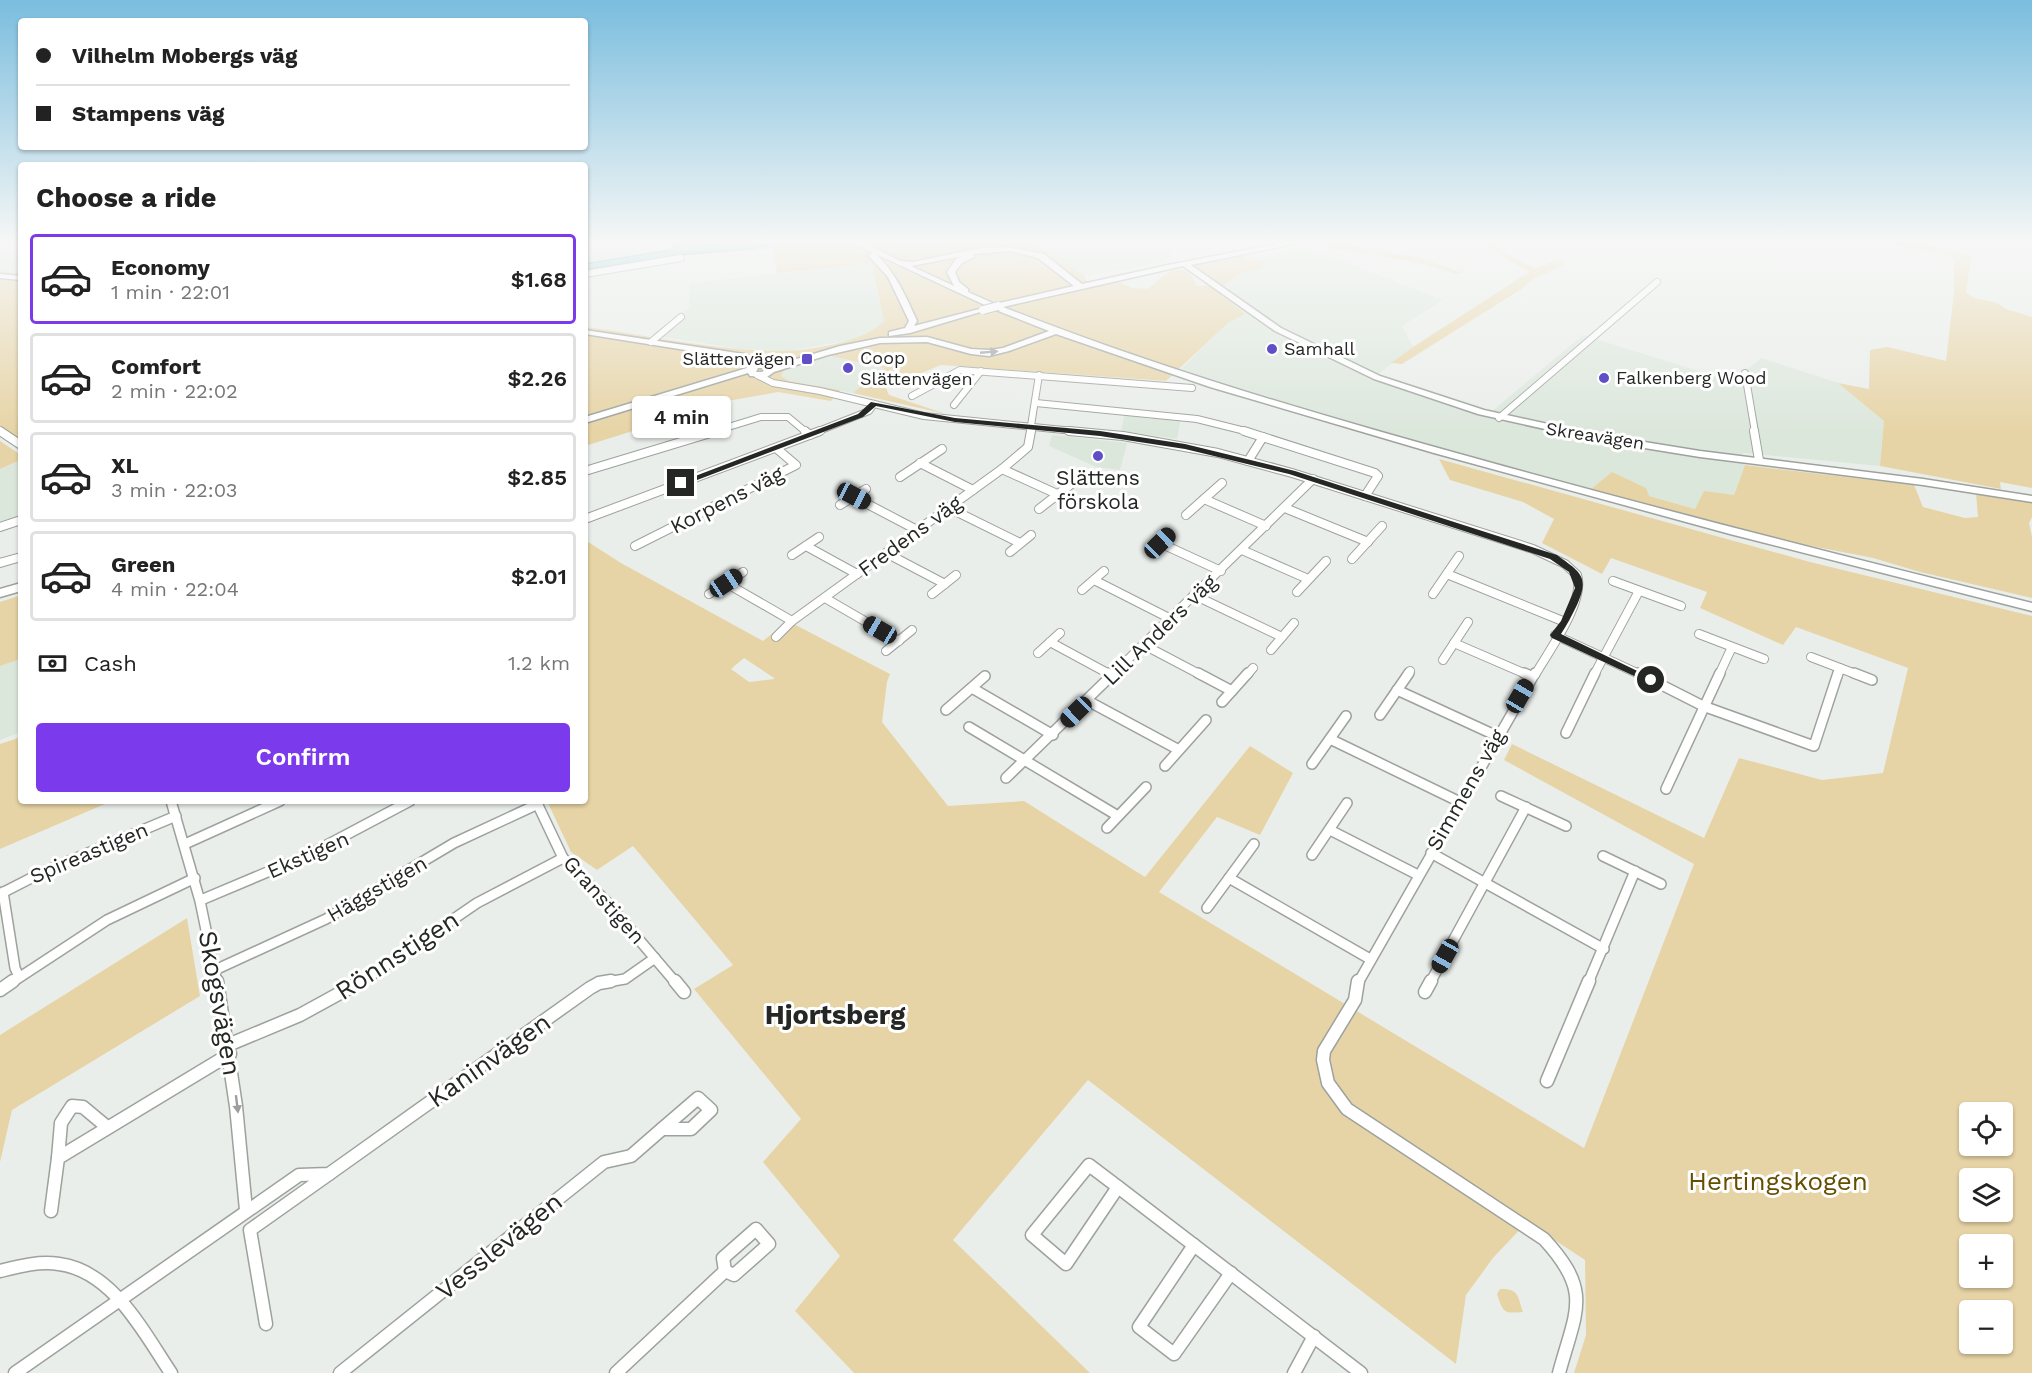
<!DOCTYPE html>
<meta charset="utf-8">
<style>
:root{--surface:#fff;--page:#f2f2f2;--text:#222;--muted:#767676;--line:#e0e0e0;--accent:#7c3aed}
body{margin:0;font-family:"Work Sans",sans-serif;background:var(--page);color:var(--text);height:100vh;display:flex;flex-direction:column;font-size:22px;white-space:nowrap}
*{box-sizing:border-box;margin:0}
p{font-size:20px;color:var(--muted)}
.icon{flex:none;width:33px;height:33px;fill:none;stroke:currentColor;stroke-width:2;stroke-linecap:round;stroke-linejoin:round}
.map{position:relative;flex:1;overflow:hidden}
.sheet{position:absolute;left:18px;top:162px;width:570px;height:642px;display:flex;flex-direction:column;background:var(--surface);border-radius:6px;box-shadow:0 2px 4px #0004}
.sheet>*{flex:none}
.hud{position:absolute;left:18px;top:18px;width:570px;height:132px;border-radius:6px;box-shadow:0 2px 4px #0004;display:grid;align-content:center;height:132px;padding:0 18px;background:var(--surface)}
.buttons{position:absolute;left:1959px;top:1102px;display:grid;gap:12px}
.buttons a{display:grid;place-items:center;width:54px;height:54px;border-radius:6px;background:var(--surface);box-shadow:0 2px 4px #0004;font-size:30px}
.end{position:absolute;width:27px;height:27px;margin:-14px;border:8px solid #252725;background:#fff;box-shadow:0 0 0 3px #fff}
.from{border-radius:50%}
.bubble{position:absolute;height:42px;border-radius:6px;background:var(--surface);box-shadow:0 2px 4px #0004;font-size:20px;font-weight:600;line-height:42px;text-align:center}
.car{position:absolute;width:18px;height:36px;margin:-18px -9px;border-radius:8px;box-shadow:0 0 4px 2px #0007;background:linear-gradient(#222 24%,#8ab4d8 0 40%,#222 0 76%,#8ab4d8 0 86%,#222 0)}
.hud b{display:flex;align-items:center;gap:21px;height:57px;font-size:22px}
.hud b+b{border-top:2px solid var(--line)}
.hud i{width:15px;height:15px;background:var(--text)}
ul{padding:0;list-style:none}
li{display:flex;align-items:center;gap:18px;height:90px;margin:0 12px 9px;padding:0 6px;border:3px solid var(--line);border-radius:6px}
li div{flex:1}
li b{display:block;font-size:22px}
li em{font-style:normal;font-weight:600}
li.selected{border-color:var(--accent)}
li>.icon{width:54px;height:54px;stroke-width:1.5}
h2{padding:0 18px;font-size:27px;line-height:72px}
.pay{display:flex;align-items:center;gap:15px;height:66px;padding:0 18px;font-size:22px}
.pay p{margin-inline-start:auto}
.primary-button{display:flex;gap:12px;margin-top:auto;padding:12px 18px}
.primary-button a{flex:1;height:69px;border-radius:6px;background:var(--accent);color:#fff;font-size:24px;font-weight:600;line-height:69px;text-align:center}
.map>svg:first-child{display:block}
.built{fill:#dce7dc}
.green{fill:#e7d4a6;fill-rule:evenodd}
.water{fill:#75cbd0;stroke:#5d9a9d;stroke-width:1.5}
.lines{fill:none;stroke-linecap:round;stroke-linejoin:round}
.street-far3-casing{stroke:#9da29d;stroke-width:8}
.street-far2-casing{stroke:#9da29d;stroke-width:10}
.street-far1-casing{stroke:#9da29d;stroke-width:12}
.street-casing{stroke:#9da29d;stroke-width:15}
.secondary-casing{stroke:#9da29d;stroke-width:3}
.street-far3{stroke:#fff;stroke-width:6}
.street-far2{stroke:#fff;stroke-width:8}
.street-far1{stroke:#fff;stroke-width:9}
.street{stroke:#fff;stroke-width:12}
.secondary{fill:#fff;fill-rule:evenodd}
.secondary-bridge-casing{stroke:#9da29d;stroke-width:10;stroke-linecap:butt}
.secondary-bridge{stroke:#fff;stroke-width:8}
.oneway{fill:#9d9e9d}
.route{fill:#252725}
.poi-dot{fill:#604ec7;stroke:#fff;stroke-width:2}
.labels{text-anchor:middle;stroke-width:6;stroke-linejoin:round;paint-order:stroke}
.far-poi-label{font-size:18px;fill:#252725;stroke:#fff;text-anchor:start}
.far-street-label{font-size:18px;fill:#252725;stroke:#fff}
.poi-label{font-size:21px;fill:#252725;stroke:#fff}
.street-label{font-size:21px;fill:#252725;stroke:#fff}
.near-street-label{font-size:26px;fill:#252725;stroke:#fff}
.near-park-label{font-size:26px;fill:#664e00;stroke:#fff}
.near-neighbourhood-label{font-size:27px;font-weight:bold;fill:#252725;stroke:#fff}
</style>
<div class="map">
<svg width="2032" height="1373" viewBox="0 0 2032 1373">
<rect width="100%" height="100%" fill="#eaeeea"/>
<g class="built">
<polygon points="0,240 21,243 21,271 17,273 0,271"/>
<polygon points="585,240 641,241 655,245 657,251 585,263"/>
<polygon points="1019,240 1235,240 1236,241 1179,245 1164,262 1084,276 1062,258"/>
<polygon points="1303,246 1443,300 1402,326 1413,347 1377,375 1491,412 1583,335 1733,382 1761,358 1838,383 1884,421 1880,466 1743,453 1745,465 1734,495 1695,509 1649,496 1590,490 1303,408 1181,369 1229,321 1245,314 1210,286 1212,281 1224,285 1242,273 1266,266 1255,259"/>
<polygon points="872,264 884,321 876,329 850,340 788,351 772,351 742,349 651,335 689,308 690,283"/>
<polygon points="827,355 861,362 886,368 853,393 789,381 781,376 784,370 791,366"/>
<polygon points="1125,412 1137,413 1144,418 1150,419 1156,417 1181,418 1177,439 1121,431"/>
<polygon points="1052,435 1127,443 1120,470 1096,467 1049,446"/>
<polygon points="20,461 21,517 0,525 0,469"/>
<polygon points="21,659 21,732 0,740 0,666"/>
</g>
<g class="green">
<path d="M793 240H1019L1062 258 1084 276 1089 287 1119 282 1132 288 1148 289C1160 280 1174 261 1190 274 1193 276 1195 283 1197 286H1210L1245 314 1229 322 1166 381 941 365 886 388 889 395 946 414 853 393 885 368 827 355 791 366 784 370 781 376 789 381 840 390 831 401 778 392 728 401 585 446V327C646 335 710 349 771 351 801 352 863 344 884 321L872 264 777 273 774 249 680 255 750 249Z"/>
<polygon points="1326,240 1423,259 1463,273 1456,274 1425,264 1326,247 1320,241"/>
<path d="M1475 240H1484L1533 268 1540 267 1557 259 1565 264C1550 273 1535 275 1523 288L1402 364 1391 363 1413 347 1529 272Z"/>
<polygon points="1875,240 1907,240 1971,256 1966,293 1974,298 1997,303 2006,309 2032,317 2032,488 2000,482 2001,489 1880,466 1884,421 1838,383 1869,389 1870,350 1887,347 1946,361 1954,292 1954,258"/>
<polygon points="1242,254 1249,260 1255,259 1267,267 1242,273 1224,285 1212,281 1194,268 1194,265"/>
<polygon points="0,271 17,273 21,271 21,440 0,426"/>
<polygon points="0,441 21,455 21,460 0,469"/>
<path d="M1439 459 1810 562 2032 616V1373H1574L1586 1335 1585 1260 1527 1222 1493 1258 1466 1295 1456 1364 1088 1080 953 1240 1090 1373H854L795 1311 840 1256 763 1162 801 1119 694 989 733 965 633 846 597 870 571 852 547 801H585V540L621 563 763 641 788 621 890 674 887 682 882 722 948 806 1024 801 1145 877 1250 746 1293 773 1260 835 1217 817 1159 892 1584 1148 1694 864 1504 760 1512 744 1704 838 1739 758 1822 780 1883 773 1908 668 1796 627 1783 645 1700 608 1707 592 1611 558 1602 574 1542 543 1554 519 1523 502 1450 480ZM744 658 774 678V679L749 682 731 669ZM1970 1113H2002V1146H1970ZM1970 1179H2002V1212H1970ZM1970 1245H2002V1278H1970ZM1970 1311H2002V1344H1970Z"/>
<polygon points="1745,465 1914,485 1923,507 1965,518 1978,517 1976,493 2032,503 2032,517 2029,523 2032,537 2032,598 1920,572 1873,558 1775,539 1590,490 1612,472 1646,488 1649,496 1695,509 1704,491 1734,495"/>
<polygon points="21,595 21,659 0,666 0,602"/>
<polygon points="21,737 21,801 112,801 0,849 0,744"/>
<polygon points="187,918 200,996 12,1110 0,1162 0,1035"/>
<path d="M1500 1289C1519 1288 1518 1297 1523 1312 1503 1314 1503 1312 1497 1294Z"/>
</g>
<polygon class="water" points="672,240 793,240 750,249 680,255 585,270 585,264 669,250 676,244"/>
<g class="lines">
<g class="street-far3-casing">
<g id="street-far3">
<polyline points="585,274 681,258"/>
<polyline points="651,342 681,317"/>
<polyline points="1745,373 1755,432"/>
<polyline points="757,375 773,383 820,391 924,416 1084,432"/>
<polyline points="912,396 960,370 1192,388"/>
<polyline points="1036,403 1197,419 1249,432"/>
<polyline points="954,405 981,371"/>
<polyline points="1499,418 1657,282"/>
<polyline points="712,432 761,417 788,417 806,432"/>
<polyline points="816,432 869,411 874,404"/>
<polyline points="1030,432 1039,375"/>
</g>
</g>
<g class="street-far2-casing">
<g id="street-far2">
<polyline points="0,431 21,445"/>
<polyline points="805,431 810,435"/>
<path d="M1069 431 1123 436 1218 453 1292 473 1533 549 1565 564 1577 575C1586 601 1548 652 1535 675"/>
<polyline points="1244,431 1375,473 1378,476 1365,496"/>
<polyline points="1754,431 1759,460"/>
<polyline points="1248,461 1263,437"/>
<polyline points="920,463 973,490"/>
<polyline points="1002,469 1057,494"/>
<polyline points="585,471 717,431"/>
<polyline points="900,477 942,449"/>
<polyline points="854,497 917,530"/>
<polyline points="1204,499 1266,526"/>
<polyline points="840,505 866,489"/>
<polyline points="949,508 1020,543"/>
<polyline points="1285,508 1368,542"/>
<polyline points="1039,509 1074,482"/>
<polyline points="1186,515 1222,483"/>
<polyline points="585,519 820,431"/>
<polyline points="0,527 21,520"/>
<polyline points="1160,543 1221,571"/>
<polyline points="635,546 796,465 776,448"/>
<polyline points="806,546 857,574"/>
<polyline points="1242,550 1308,579"/>
<polyline points="1151,551 1169,534"/>
<polyline points="1010,552 1031,535"/>
<polyline points="886,553 945,584"/>
<polyline points="792,555 819,537"/>
<polyline points="1352,559 1382,526"/>
<polyline points="0,563 21,557"/>
<polyline points="1447,574 1565,622"/>
<polyline points="1094,580 1171,619"/>
<polyline points="1613,581 1681,606"/>
<polyline points="726,583 792,621"/>
<polyline points="1082,590 1104,571"/>
<polyline points="1297,592 1326,561"/>
<polyline points="709,594 743,572"/>
<polyline points="932,594 956,575"/>
<polyline points="1433,594 1459,556"/>
<polyline points="1196,596 1282,637"/>
<polyline points="825,598 899,641"/>
<polyline points="1699,634 1764,659"/>
<polyline points="1555,635 1641,675"/>
<polyline points="776,637 792,621 1002,469 1028,447 1031,431"/>
<polyline points="1050,642 1111,675"/>
<polyline points="1454,643 1528,675"/>
<polyline points="1144,645 1201,675"/>
<polyline points="1271,650 1294,623"/>
<polyline points="886,651 912,630"/>
<polyline points="1038,653 1060,633"/>
<polyline points="1811,657 1858,675"/>
<polyline points="1443,660 1468,622"/>
<polyline points="1112,675 1313,479"/>
<polyline points="1247,675 1253,668"/>
<polyline points="1407,675 1410,671"/>
<polyline points="1594,675 1639,591"/>
<polyline points="1719,675 1732,647"/>
<polyline points="1838,675 1840,668"/>
</g>
</g>
<g class="street-far1-casing">
<g id="street-far1">
<polyline points="1108,673 1113,676"/>
<polyline points="1198,673 1232,691"/>
<polyline points="1524,673 1531,676"/>
<polyline points="1638,673 1703,706 1814,746 1838,673"/>
<polyline points="1854,673 1872,680"/>
<polyline points="972,688 1053,735"/>
<polyline points="1397,690 1497,736"/>
<polyline points="1088,701 1179,750"/>
<polyline points="1222,702 1248,673"/>
<polyline points="946,710 985,676"/>
<polyline points="1380,715 1409,673"/>
<polyline points="969,727 1118,816"/>
<polyline points="1566,733 1595,673"/>
<polyline points="1330,739 1460,802"/>
<polyline points="1312,764 1346,716"/>
<polyline points="1165,766 1206,720"/>
<polyline points="1006,778 1114,673"/>
<polyline points="1666,789 1720,673"/>
<polyline points="1501,796 1566,826"/>
<polyline points="171,801 200,901 217,983"/>
<polyline points="536,801 563,858 606,901 676,983"/>
<polyline points="1107,828 1146,787"/>
<polyline points="1330,830 1418,875"/>
<polyline points="185,844 280,801"/>
<polyline points="1431,853 1604,949"/>
<polyline points="1312,855 1347,803"/>
<polyline points="1603,856 1661,884"/>
<polyline points="1229,878 1370,959"/>
<polyline points="3,892 15,968 19,977"/>
<polyline points="0,894 43,872 176,816"/>
<polyline points="201,900 308,855 410,801"/>
<polyline points="1207,908 1254,844"/>
<polyline points="215,970 326,919 454,843 538,804"/>
<polyline points="11,983 107,920 195,878"/>
<polyline points="360,983 477,903 563,858"/>
<polyline points="601,983 625,979 655,958"/>
<polyline points="1358,983 1535,673"/>
<polyline points="1430,983 1526,807"/>
<polyline points="1588,983 1635,871"/>
</g>
</g>
<g class="street-casing">
<g id="street">
<polyline points="217,981 236,1106 246,1210"/>
<polyline points="675,981 684,992"/>
<path d="M1358 981 1355 1000 1324 1051 1323 1060 1328 1083 1347 1109 1544 1239C1593 1292 1576 1310 1559 1373"/>
<polyline points="0,990 13,981"/>
<polyline points="1425,992 1431,981"/>
<polyline points="228,1045 300,1015 362,981"/>
<polyline points="1547,1081 1589,981"/>
<polygon points="698,1098 711,1110 691,1129 662,1129"/>
<polyline points="58,1158 61,1123 72,1106 83,1107 107,1127"/>
<polygon points="1089,1165 1118,1187 1066,1264 1032,1235"/>
<polyline points="1118,1187 1361,1373"/>
<polyline points="51,1211 58,1158 230,1054"/>
<polygon points="756,1229 769,1244 734,1275 725,1271 723,1258"/>
<polyline points="1194,1245 1139,1327 1174,1354 1231,1273"/>
<path d="M0 1271C20 1266 39 1261 59 1264 113 1271 144 1333 171 1373"/>
<polyline points="266,1324 250,1230 329,1174"/>
<polyline points="15,1373 299,1175 329,1174 590,988 599,983 611,981"/>
<polyline points="340,1373 604,1162 631,1156 662,1129"/>
<polyline points="616,1373 725,1271"/>
<polyline points="1294,1373 1314,1336"/>
</g>
</g>
<g class="secondary-casing">
<g id="secondary">
<path d="M850 240H859L900 261 913 262 981 248 1010 247 1044 254 1082 284 1168 265 1297 240H1313L1191 265 1281 328 1380 376 1484 410 1589 433 1700 451 1923 479 2032 496V502L1923 485 1700 457 1589 439 1478 414 1374 379 1275 331 1183 266 1003 307C1160 369 1322 416 1485 461 1666 511 1849 558 2032 603V611L1730 534 1434 453 1210 387 1056 334 1009 351 989 356 971 354 927 342 880 343 828 355 774 372 767 377 750 376 748 373 585 423V417L747 368 752 364 742 359 585 334V330L744 354 771 363 773 366 840 346 880 338 927 337 971 349 989 350 1003 348 1049 331 991 308 876 254C896 273 906 297 917 321L914 326 983 308 987 310 910 333 889 336V332L905 328 909 321 888 277 868 255 873 253ZM1010 251 1038 258 1074 286 995 304 968 292V289L959 282 955 272 962 263 974 257V254ZM963 256 956 259 947 272 954 286 911 266ZM758 368H765L766 369 762 372H756Z"/>
<polygon points="0,274 21,276 21,280 0,278"/>
<polygon points="21,583 21,591 0,597 0,589"/>
</g>
</g>
<use href="#street-far3" class="street-far3"/>
<use href="#street-far2" class="street-far2"/>
<use href="#street-far1" class="street-far1"/>
<use href="#street" class="street"/>
<use href="#secondary" class="secondary"/>
<g class="secondary-bridge-casing">
<polyline id="secondary-bridge" points="983,310 998,306"/>
</g>
<use href="#secondary-bridge" class="secondary-bridge"/>
</g>
<defs><path id="oneway-solid" d="M-6-.8H1V-3.2L6.5 0L1 3.2V.8H-6Z" transform="scale(1.5)"/></defs>
<g class="oneway">
<use href="#oneway-solid" transform="translate(989 352) rotate(-5)"/>
<use href="#oneway-solid" transform="translate(237 1104) rotate(83)"/>
</g>
<linearGradient id="sky" x2="0" y2="1"><stop stop-color="#7abdde"/><stop offset="0.56" stop-color="#f6f7f6"/><stop offset="1" stop-color="#f6f7f6" stop-opacity="0"/></linearGradient>
<rect width="2032" height="432" fill="url(#sky)"/>
<path class="route" d="M871 402 955 418 1100 431 1185 444 1295 471 1557 555C1580 572 1590 576 1577 605 1572 615 1567 625 1561 634L1656 680 1654 682H1647L1552 638 1550 635 1561 621 1575 588 1569 572 1550 559 1289 474 1185 449 1100 436 955 422 876 406 863 417 684 485 677 483 858 414Z"/>
<g class="poi-dot">
<circle cx="1272" cy="349" r="6"/>
<rect x="801" y="353" width="12" height="12" rx="3"/>
<circle cx="848" cy="368" r="6"/>
<circle cx="1604" cy="378" r="6"/>
<circle cx="1098" cy="456" r="6"/>
</g>
<g class="labels">
<g class="far-poi-label">
<text x="1284" y="355">Samhall</text>
<text x="860" y="364">Coop<tspan x="860" dy="21">Slättenvägen</tspan></text>
<text x="795" y="365" text-anchor="end">Slättenvägen</text>
<text x="1616" y="384">Falkenberg Wood</text>
</g>
<g class="far-street-label">
<text transform="translate(1595 436) rotate(9)" y="6">Skreavägen</text>
</g>
<g class="poi-label">
<text x="1098" y="485">Slättens<tspan x="1098" dy="24">förskola</tspan></text>
</g>
<g class="street-label">
<text transform="translate(727 500) rotate(-27)" y="7">Korpens väg</text>
<text transform="translate(910 536) rotate(-36)" y="7">Fredens väg</text>
<text transform="translate(1160 630) rotate(-44)" y="7">Lill Anders väg</text>
<text transform="translate(1466 790) rotate(-60)" y="7">Simmens väg</text>
<text transform="translate(89 853) rotate(-23)" y="7">Spireastigen</text>
<text transform="translate(308 855) rotate(-24)" y="7">Ekstigen</text>
<text transform="translate(377 889) rotate(-30)" y="7">Häggstigen</text>
<text transform="translate(604 900) rotate(48)" y="7">Granstigen</text>
</g>
<g class="near-street-label">
<text transform="translate(397 955) rotate(-33)" y="9">Rönnstigen</text>
<text transform="translate(220 1003) rotate(80)" y="9">Skogsvägen</text>
<text transform="translate(489 1060) rotate(-35)" y="9">Kaninvägen</text>
<text transform="translate(499 1246) rotate(-39)" y="9">Vesslevägen</text>
</g>
<g class="near-park-label">
<text x="1778" y="1190">Hertingskogen</text>
</g>
<g class="near-neighbourhood-label">
<text x="835" y="1024">Hjortsberg</text>
</g>
</g>
</svg>
<div class="buttons">
<a><svg class="icon" aria-label="locate" viewBox="0 0 24 24"><circle cx="12" cy="12" r="6"/><path d="M12 2v4M12 18v4M2 12h4M18 12h4"/></svg></a>
<a><svg class="icon" aria-label="layers" viewBox="0 0 24 24"><path d="M12 4l9 5-9 5-9-5zM3 14l9 5 9-5"/></svg></a>
<a>+</a>
<a>−</a>
</div>
<i class="end from" style="left:1651px;top:680px"></i>
<i class="end" style="left:681px;top:483px"></i>
<div class="bubble" style="left:632px;top:396px;width:99px">4 min</div>
<i class="car" style="left:854px;top:496px;rotate:118deg"></i>
<i class="car" style="left:1160px;top:543px;rotate:46deg"></i>
<i class="car" style="left:726px;top:583px;rotate:56deg"></i>
<i class="car" style="left:880px;top:630px;rotate:300deg"></i>
<i class="car" style="left:1520px;top:696px;rotate:30deg"></i>
<i class="car" style="left:1076px;top:712px;rotate:226deg"></i>
<i class="car" style="left:1445px;top:956px;rotate:209deg"></i>
<div class="hud">
<b><i class="from"></i>Vilhelm Mobergs väg</b>
<b><i></i>Stampens väg</b>
</div>
<section class="sheet">
<h2>Choose a ride</h2>
<ul>
<li class="selected"><svg class="icon" aria-label="car" viewBox="0 0 24 24"><path d="M5 17H2v-5l4-1 3-4h7l3 4 3 1v5h-3M9 17h6M6 11h13"/><circle cx="7" cy="17" r="2"/><circle cx="17" cy="17" r="2"/></svg><div><b>Economy</b><p>1 min · 22:01</p></div><em>$1.68</em></li>
<li><svg class="icon" aria-label="car" viewBox="0 0 24 24"><path d="M5 17H2v-5l4-1 3-4h7l3 4 3 1v5h-3M9 17h6M6 11h13"/><circle cx="7" cy="17" r="2"/><circle cx="17" cy="17" r="2"/></svg><div><b>Comfort</b><p>2 min · 22:02</p></div><em>$2.26</em></li>
<li><svg class="icon" aria-label="car" viewBox="0 0 24 24"><path d="M5 17H2v-5l4-1 3-4h7l3 4 3 1v5h-3M9 17h6M6 11h13"/><circle cx="7" cy="17" r="2"/><circle cx="17" cy="17" r="2"/></svg><div><b>XL</b><p>3 min · 22:03</p></div><em>$2.85</em></li>
<li><svg class="icon" aria-label="car" viewBox="0 0 24 24"><path d="M5 17H2v-5l4-1 3-4h7l3 4 3 1v5h-3M9 17h6M6 11h13"/><circle cx="7" cy="17" r="2"/><circle cx="17" cy="17" r="2"/></svg><div><b>Green</b><p>4 min · 22:04</p></div><em>$2.01</em></li>
</ul>
<div class="pay"><svg class="icon" aria-label="cash" viewBox="0 0 24 24"><path d="M3 7h18v10H3z"/><circle cx="12" cy="12" r="2"/></svg>Cash<p>1.2 km</p></div>
<div class="primary-button"><a>Confirm</a></div>
</section>
</div>
